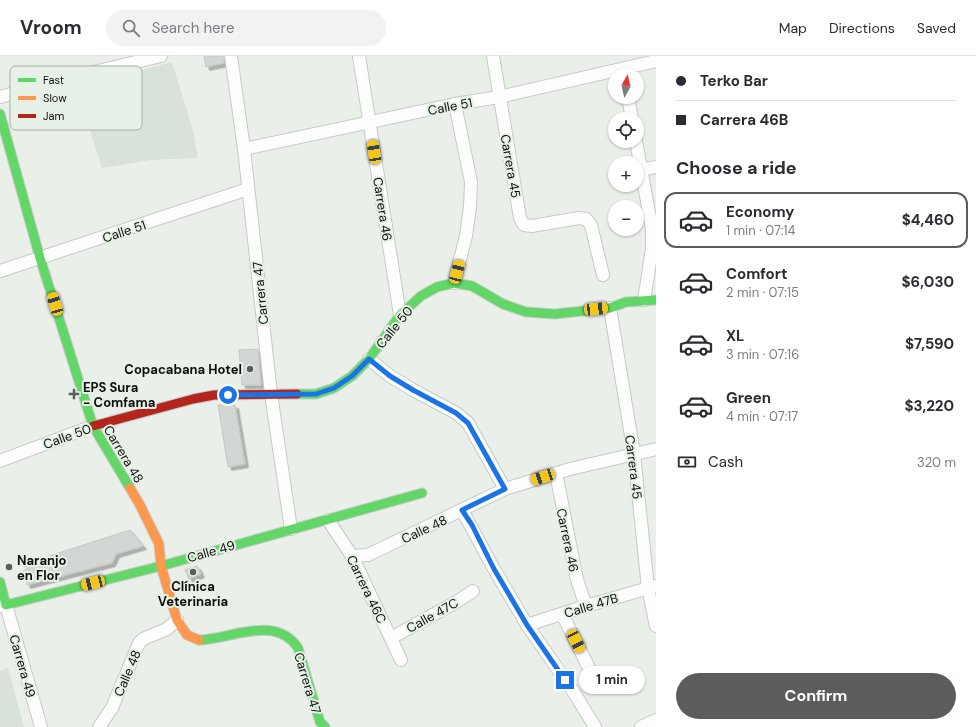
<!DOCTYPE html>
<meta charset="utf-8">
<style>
:root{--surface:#fff;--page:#f2f2f3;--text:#2b2b33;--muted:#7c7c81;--line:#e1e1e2;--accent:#5a5d5a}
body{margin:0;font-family:"DM Sans",sans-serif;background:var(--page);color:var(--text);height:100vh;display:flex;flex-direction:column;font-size:15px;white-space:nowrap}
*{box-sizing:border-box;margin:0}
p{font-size:13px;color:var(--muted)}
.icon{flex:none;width:22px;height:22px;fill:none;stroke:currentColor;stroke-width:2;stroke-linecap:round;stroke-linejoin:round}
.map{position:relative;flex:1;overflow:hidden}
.drawer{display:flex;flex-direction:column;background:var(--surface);width:320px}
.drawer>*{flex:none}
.guide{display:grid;align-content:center;height:88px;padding:0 20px;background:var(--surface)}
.needle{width:26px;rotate:8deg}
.controls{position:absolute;left:608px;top:12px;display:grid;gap:8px}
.controls a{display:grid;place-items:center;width:36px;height:36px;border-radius:50%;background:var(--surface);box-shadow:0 1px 3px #0004;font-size:20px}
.end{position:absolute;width:18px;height:18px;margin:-9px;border:5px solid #1a73e8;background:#fff;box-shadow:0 0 0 2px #fff}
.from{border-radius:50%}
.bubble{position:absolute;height:28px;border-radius:14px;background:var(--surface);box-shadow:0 1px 3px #0004;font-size:13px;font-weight:700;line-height:28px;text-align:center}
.car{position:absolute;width:12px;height:24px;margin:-12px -6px;border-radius:5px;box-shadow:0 0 3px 1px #0007;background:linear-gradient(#f5c518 24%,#345 0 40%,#f5c518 0 76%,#345 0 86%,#f5c518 0)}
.guide b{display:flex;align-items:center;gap:14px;height:38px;font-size:15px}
.guide b+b{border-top:1px solid var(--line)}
.guide i{width:10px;height:10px;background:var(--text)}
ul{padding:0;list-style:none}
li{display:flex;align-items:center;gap:12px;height:56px;margin:0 8px 6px;padding:0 12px;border:2px solid transparent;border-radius:12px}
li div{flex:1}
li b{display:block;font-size:15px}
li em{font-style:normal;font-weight:700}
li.on{border-color:var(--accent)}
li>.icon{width:36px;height:36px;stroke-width:1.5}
h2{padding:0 20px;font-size:18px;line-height:48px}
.pay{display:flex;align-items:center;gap:10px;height:44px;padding:0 20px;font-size:15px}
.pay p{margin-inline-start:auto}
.cta{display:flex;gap:8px;margin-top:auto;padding:8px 20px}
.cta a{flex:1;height:46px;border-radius:24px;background:var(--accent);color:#fff;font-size:16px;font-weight:700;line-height:46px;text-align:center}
header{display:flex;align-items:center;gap:24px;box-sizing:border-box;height:56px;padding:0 20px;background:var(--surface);border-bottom:1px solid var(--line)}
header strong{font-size:19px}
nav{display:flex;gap:22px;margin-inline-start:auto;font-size:14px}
.search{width:280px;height:36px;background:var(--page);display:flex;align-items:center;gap:10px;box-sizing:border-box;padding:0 14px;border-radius:22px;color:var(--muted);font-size:15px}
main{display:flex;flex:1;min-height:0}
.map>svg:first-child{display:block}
.built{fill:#d8e2d8}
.building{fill:#d3d7d3;stroke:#c4c8c4;filter:url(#shadow)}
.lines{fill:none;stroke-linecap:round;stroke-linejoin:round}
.street-casing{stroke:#c7cac7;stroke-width:14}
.fast-casing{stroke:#c7cac7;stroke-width:11}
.slow-casing{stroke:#c7cac7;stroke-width:11}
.jam-casing{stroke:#c7cac7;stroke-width:11}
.street{stroke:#fcfdfc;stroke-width:12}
.fast{stroke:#63d668;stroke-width:9}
.slow{stroke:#ff974d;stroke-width:9}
.jam{stroke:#b3261e;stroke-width:9}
.route{stroke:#1a73e8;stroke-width:5}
.poi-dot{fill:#5a5d5a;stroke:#e8f1e8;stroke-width:1.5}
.labels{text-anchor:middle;stroke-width:4;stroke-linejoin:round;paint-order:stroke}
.street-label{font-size:13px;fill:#0c0f0c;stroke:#e8f1e8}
.poi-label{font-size:13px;font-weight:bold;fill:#0c0f0c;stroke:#e8f1e8;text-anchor:start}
.key{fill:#e8f1e8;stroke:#a6ada6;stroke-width:1}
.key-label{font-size:11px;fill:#0c0f0c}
</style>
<header>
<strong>Vroom</strong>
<div class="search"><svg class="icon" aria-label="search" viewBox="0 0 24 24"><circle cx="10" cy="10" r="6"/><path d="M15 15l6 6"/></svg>Search here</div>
<nav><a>Map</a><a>Directions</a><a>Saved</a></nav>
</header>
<main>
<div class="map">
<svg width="656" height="671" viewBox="0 0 656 671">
<defs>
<filter id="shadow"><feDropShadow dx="3.5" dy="3.5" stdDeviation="0" flood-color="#0004"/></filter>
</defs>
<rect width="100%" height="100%" fill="#eaefea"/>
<g class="built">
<polygon points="172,6 192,71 198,102 150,104 102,112 76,31"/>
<polygon points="8,612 24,671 0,671 0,615"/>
</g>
<g class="building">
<polygon points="204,0 224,0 224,7 206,11"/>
<polygon points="258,293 261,329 242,329 239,294"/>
<polygon points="218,349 235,349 245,408 228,411"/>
<polygon points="130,474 143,490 116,498 112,507 27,529 23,515 43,502"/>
<polygon points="197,510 201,518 189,523 185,514"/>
</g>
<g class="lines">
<g class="street-casing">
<g id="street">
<polyline points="231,0 244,93 271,338 291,473"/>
<polyline points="359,0 400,259"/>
<polyline points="493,0 520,162 524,169 532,170 579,162 586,163 591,169 603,219"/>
<polyline points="0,41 77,20 161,0"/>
<polyline points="628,41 632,63"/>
<polyline points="636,85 652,173 652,193 644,244"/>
<polyline points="244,93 455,48 499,41 656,5"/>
<polyline points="641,114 656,111"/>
<polyline points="0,215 248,133"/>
<polyline points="454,227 466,180 470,151 471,126 455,48"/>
<polyline points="610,252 634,398 648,532 656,570"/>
<polyline points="369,303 390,320 413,334 456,357 468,367 505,433"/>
<polyline points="0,405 93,370"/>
<polyline points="556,417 577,524 586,550"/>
<polyline points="462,454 494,513 527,569 573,635 595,671"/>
<polyline points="328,464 352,500 401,604"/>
<polyline points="352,500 368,499 505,433 570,413 656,393"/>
<polyline points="0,550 6,549 41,671"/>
<polyline points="562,558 593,620"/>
<polyline points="527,569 586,550 656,530"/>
<polyline points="391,582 458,545 473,535"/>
<polyline points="99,671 112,652 139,587 143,583 167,573 177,564"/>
<polyline points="641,671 656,664"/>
</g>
</g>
<g class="fast-casing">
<g id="fast">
<polyline points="0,58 40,202 93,370 130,432"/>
<polyline points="297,338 316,338 334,332 352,320 369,303 400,259 421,240 437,231 454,227 472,230 503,248 526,256 555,258 610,252 626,246 656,244"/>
<polyline points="0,526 6,549 161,510 422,437"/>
<path d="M199 584C231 583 275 558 298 592L320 666 325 671"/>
</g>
</g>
<g class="slow-casing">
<polyline id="slow" points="130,432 140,449 159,488 161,510 177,564 187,579 199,584"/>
</g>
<g class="jam-casing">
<polyline id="jam" points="93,370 193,343 214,339 297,338"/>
</g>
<use href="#street" class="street"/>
<use href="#fast" class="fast"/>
<use href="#slow" class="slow"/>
<use href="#jam" class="jam"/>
</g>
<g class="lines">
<polyline class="route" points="228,339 316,338 334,332 352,320 369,303 390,320 413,334 456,357 468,367 505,433 462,454 472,469 494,513 527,569 565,624"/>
</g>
<g class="poi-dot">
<circle cx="250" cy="313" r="4"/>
<path d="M72 332h4v4h4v4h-4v4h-4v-4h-4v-4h4z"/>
<circle cx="9" cy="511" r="4"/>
<circle cx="193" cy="516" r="4"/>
</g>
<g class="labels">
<g class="street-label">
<text transform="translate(450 50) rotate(-11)" y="5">Calle 51</text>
<text transform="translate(511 110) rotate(80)" y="5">Carrera 45</text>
<text transform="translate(383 153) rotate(81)" y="5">Carrera 46</text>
<text transform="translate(124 175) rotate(-18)" y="5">Calle 51</text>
<text transform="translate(260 237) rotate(-96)" y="5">Carrera 47</text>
<text transform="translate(394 271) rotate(-51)" y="5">Calle 50</text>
<text transform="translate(67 380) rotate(-20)" y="5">Calle 50</text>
<text transform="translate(124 398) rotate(59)" y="5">Carrera 48</text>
<text transform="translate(634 411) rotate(83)" y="5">Carrera 45</text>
<text transform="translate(424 473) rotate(-25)" y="5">Calle 48</text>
<text transform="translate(568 484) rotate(78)" y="5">Carrera 46</text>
<text transform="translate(211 495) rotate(-16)" y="5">Calle 49</text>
<text transform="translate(367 533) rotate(64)" y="5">Carrera 46C</text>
<text transform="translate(591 549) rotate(-17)" y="5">Calle 47B</text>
<text transform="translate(432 559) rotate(-29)" y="5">Calle 47C</text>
<text transform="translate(23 610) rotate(74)" y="5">Carrera 49</text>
<text transform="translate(127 617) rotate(-67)" y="5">Calle 48</text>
<text transform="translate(308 627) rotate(73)" y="5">Carrera 47</text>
</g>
<g class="poi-label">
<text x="242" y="318" text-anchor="end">Copacabana Hotel</text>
<text x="83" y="336">EPS Sura<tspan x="83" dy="15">- Comfama</tspan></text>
<text x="17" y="509">Naranjo<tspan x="17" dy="15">en Flor</tspan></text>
<text x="193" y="535" text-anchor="middle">Clínica<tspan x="193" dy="15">Veterinaria</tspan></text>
</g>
</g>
<rect x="10" y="10" width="132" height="64" rx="6" class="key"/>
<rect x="18" y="22" width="18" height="4" fill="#63d668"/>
<rect x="18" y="40" width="18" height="4" fill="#ff974d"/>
<rect x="18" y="58" width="18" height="4" fill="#b3261e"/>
<g class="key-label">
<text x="43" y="28">Fast</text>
<text x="43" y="46">Slow</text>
<text x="43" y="64">Jam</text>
</g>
</svg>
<div class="controls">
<a><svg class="needle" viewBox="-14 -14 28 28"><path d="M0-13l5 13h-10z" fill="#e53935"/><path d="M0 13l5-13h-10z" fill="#7c7c81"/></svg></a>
<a><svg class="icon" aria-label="locate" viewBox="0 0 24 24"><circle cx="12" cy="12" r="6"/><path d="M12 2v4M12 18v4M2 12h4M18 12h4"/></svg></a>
<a>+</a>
<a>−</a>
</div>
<i class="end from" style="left:228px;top:339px"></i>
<i class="end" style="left:565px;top:624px"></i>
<div class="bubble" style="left:579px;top:610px;width:66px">1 min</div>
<i class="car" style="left:374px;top:96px;rotate:351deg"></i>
<i class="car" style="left:457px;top:216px;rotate:15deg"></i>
<i class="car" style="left:55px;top:248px;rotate:343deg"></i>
<i class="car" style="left:596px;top:253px;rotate:84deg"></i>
<i class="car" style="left:543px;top:421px;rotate:252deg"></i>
<i class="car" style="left:93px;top:527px;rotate:256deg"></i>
<i class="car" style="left:576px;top:585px;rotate:153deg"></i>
</div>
<section class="drawer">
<div class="guide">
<b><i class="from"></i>Terko Bar</b>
<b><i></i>Carrera 46B</b>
</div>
<h2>Choose a ride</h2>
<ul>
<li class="on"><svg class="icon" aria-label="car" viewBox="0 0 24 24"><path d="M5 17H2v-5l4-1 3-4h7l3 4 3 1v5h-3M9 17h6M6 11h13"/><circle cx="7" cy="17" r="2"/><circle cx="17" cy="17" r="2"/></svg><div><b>Economy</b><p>1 min · 07:14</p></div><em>$4,460</em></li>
<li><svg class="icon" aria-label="car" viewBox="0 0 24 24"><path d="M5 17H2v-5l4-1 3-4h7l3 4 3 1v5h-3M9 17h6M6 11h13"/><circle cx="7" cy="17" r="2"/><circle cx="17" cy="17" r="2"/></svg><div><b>Comfort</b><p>2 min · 07:15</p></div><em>$6,030</em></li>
<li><svg class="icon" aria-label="car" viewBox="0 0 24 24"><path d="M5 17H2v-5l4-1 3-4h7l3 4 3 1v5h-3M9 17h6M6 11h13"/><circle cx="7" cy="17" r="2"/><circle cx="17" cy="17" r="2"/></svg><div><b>XL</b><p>3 min · 07:16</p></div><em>$7,590</em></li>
<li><svg class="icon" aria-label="car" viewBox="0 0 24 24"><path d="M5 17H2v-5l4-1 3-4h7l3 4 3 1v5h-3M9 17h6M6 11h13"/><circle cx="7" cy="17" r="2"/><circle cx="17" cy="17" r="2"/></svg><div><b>Green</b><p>4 min · 07:17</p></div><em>$3,220</em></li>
</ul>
<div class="pay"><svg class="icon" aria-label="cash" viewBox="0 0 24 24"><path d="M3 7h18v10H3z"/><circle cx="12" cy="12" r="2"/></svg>Cash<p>320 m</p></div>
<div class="cta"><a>Confirm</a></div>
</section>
</main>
